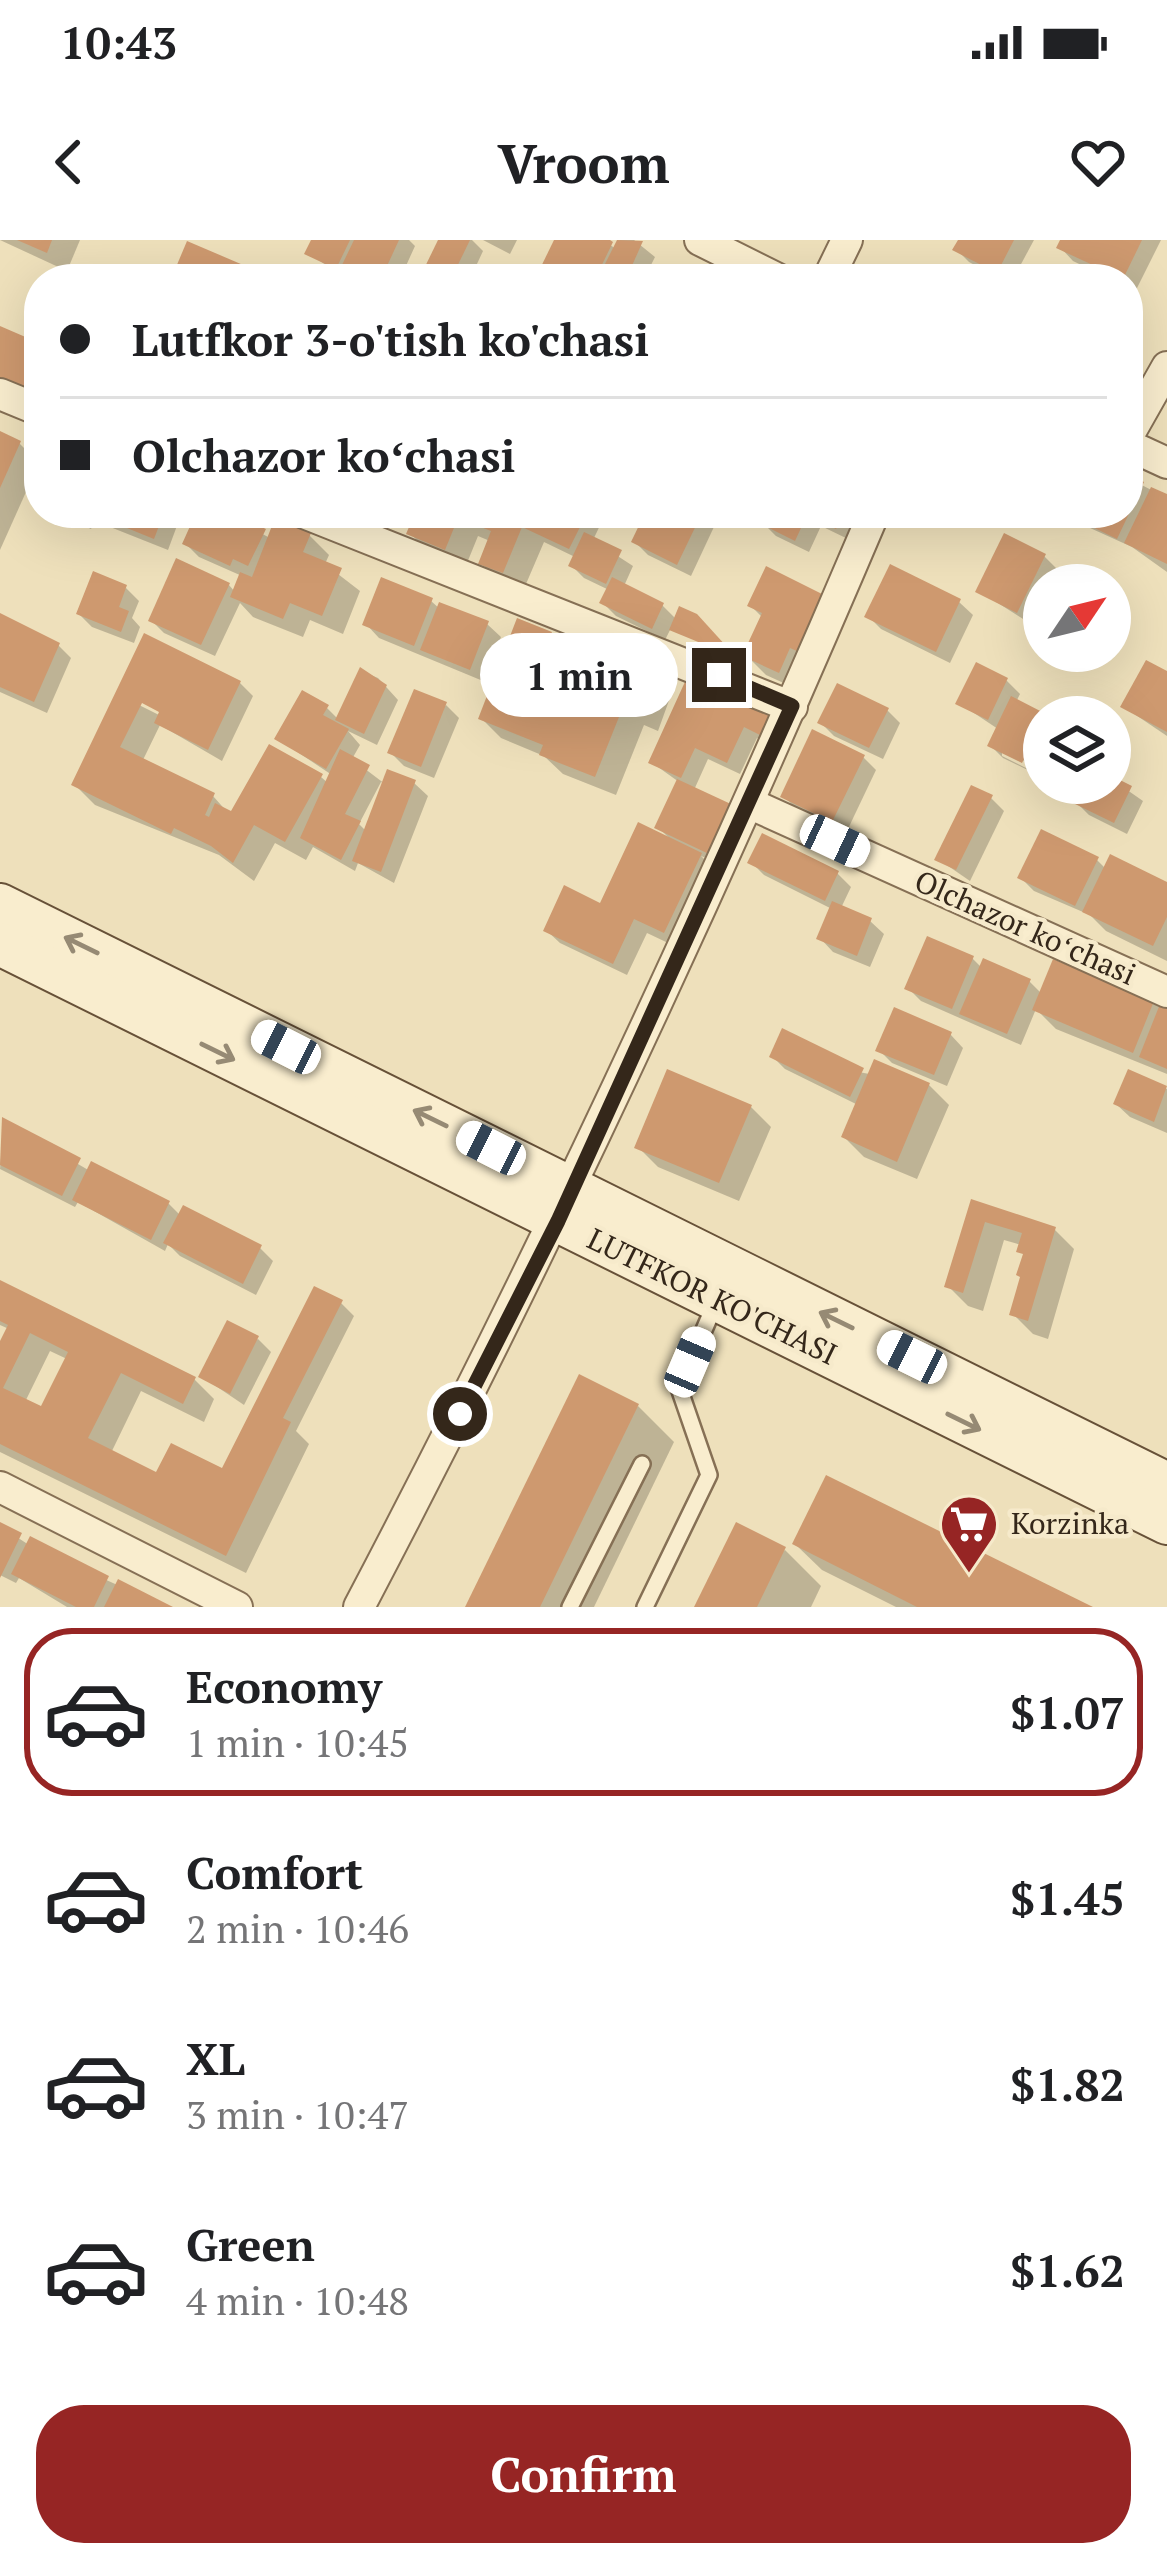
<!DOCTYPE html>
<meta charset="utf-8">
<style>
:root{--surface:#fff;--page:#f2f2f2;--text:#202124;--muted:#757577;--line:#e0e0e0;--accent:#962524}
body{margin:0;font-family:"PT Serif",serif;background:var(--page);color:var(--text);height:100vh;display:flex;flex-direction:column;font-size:45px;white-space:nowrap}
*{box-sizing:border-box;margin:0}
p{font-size:39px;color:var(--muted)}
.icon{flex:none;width:66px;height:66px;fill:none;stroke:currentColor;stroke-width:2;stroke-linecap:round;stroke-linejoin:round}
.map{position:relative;height:1367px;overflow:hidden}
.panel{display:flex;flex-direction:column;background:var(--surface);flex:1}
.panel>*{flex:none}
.hud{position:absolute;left:24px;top:24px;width:1119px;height:264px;border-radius:48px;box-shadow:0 12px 48px #0002;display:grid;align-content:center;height:264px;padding:0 36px;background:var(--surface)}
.needle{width:78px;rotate:55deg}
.buttons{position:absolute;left:1023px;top:324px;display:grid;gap:24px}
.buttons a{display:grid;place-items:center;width:108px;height:108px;border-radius:50%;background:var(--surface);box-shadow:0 12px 48px #0002;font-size:60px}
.end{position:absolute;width:54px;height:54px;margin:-27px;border:15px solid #34271a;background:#fff;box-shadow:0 0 0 6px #fff}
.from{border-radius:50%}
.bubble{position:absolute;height:84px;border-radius:42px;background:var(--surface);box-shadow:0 12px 48px #0002;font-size:39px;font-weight:800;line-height:84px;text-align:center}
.car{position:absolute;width:36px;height:72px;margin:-36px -18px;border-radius:15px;box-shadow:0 0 9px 3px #0007;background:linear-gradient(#fff 24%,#345 0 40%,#fff 0 76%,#345 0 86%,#fff 0)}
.hud b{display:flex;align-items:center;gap:42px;height:114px;font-size:45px}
.hud b+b{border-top:3px solid var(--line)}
.hud i{width:30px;height:30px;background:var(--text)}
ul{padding:21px 0 0;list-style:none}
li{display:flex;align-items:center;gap:36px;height:168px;margin:0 24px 18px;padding:0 12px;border:6px solid transparent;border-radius:48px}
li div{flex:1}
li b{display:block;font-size:45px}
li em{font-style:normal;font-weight:800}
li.active{border-color:var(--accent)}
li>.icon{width:108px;height:108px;stroke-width:1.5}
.button{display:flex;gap:24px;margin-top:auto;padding:24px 36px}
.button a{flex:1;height:138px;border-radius:48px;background:var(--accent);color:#fff;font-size:48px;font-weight:800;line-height:138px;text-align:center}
.status{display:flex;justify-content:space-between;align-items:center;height:84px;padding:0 60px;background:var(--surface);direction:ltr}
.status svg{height:33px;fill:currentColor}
header{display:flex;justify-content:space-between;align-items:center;height:156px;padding:0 36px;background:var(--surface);font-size:54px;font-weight:800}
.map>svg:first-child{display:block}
.shadow{fill:#0003;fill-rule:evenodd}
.building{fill:#ce996f;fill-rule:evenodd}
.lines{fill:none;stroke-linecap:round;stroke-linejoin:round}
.service-casing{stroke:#867055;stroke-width:20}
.minor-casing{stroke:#867055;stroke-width:34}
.secondary-casing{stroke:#675138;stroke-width:46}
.service{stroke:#f9edce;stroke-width:15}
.minor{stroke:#f9edce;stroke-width:30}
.secondary{stroke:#f9edce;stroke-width:42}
.oneway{stroke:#968a74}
.route{stroke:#34271a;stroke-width:15}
.labels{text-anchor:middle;stroke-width:9;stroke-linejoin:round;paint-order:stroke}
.street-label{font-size:30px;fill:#34271a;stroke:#f6eacb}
.poi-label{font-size:30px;fill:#34271a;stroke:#f6eacb;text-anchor:start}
</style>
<div class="status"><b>10:43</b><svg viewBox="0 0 49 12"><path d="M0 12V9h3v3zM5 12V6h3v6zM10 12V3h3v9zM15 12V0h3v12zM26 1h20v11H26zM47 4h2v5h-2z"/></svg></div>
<header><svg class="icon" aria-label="back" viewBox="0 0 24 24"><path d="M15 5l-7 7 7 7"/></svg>Vroom<svg class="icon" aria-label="heart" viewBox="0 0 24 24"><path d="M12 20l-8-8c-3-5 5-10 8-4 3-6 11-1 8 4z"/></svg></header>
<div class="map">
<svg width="1167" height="1367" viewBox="0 0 1167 1367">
<rect width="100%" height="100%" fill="#eee0bb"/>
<g class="shadow">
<polygon points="0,0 80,0 67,31"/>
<polygon points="314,0 409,0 415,6 400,39 362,39 354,32 347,39 308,13"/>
<polygon points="441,0 472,0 483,11 470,39 423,39"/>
<polygon points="483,0 517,0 510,14"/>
<polygon points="557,0 603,0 616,9 620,0 634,0 655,17 646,35 655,39 539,39"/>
<polygon points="961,0 1034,0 1013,39 1001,39 969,22 956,9"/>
<polygon points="1063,0 1161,0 1135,52 1128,48 1128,39 1110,39 1073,21 1060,7"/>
<polygon points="0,89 39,108 39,168"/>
<polygon points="0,195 20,204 39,223 0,310"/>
<polygon points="1128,238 1167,258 1167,332 1132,307 1057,273 1128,273"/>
<polygon points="52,273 179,273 181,275 168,310 95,281 91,289"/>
<polygon points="199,273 223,273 270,298 309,295 329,315 325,324 360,351 343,394 310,380 303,397 253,377 240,363 215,416 164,393 151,380 229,345 235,352 242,336 199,317 185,303"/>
<polygon points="322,273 384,273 375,295"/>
<polygon points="408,273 606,273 593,300 633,326 624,346 662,365 677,380 696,376 731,417 671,388 665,400 616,376 603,363 609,350 584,338 571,325 575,317 544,302 523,351 501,343 481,323 490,301 478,296 465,328 430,314 410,293 416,277"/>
<polygon points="648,273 720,274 691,336 648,315 635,302"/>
<polygon points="767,273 863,273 850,300 821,286 809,312 776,296 763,283"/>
<polygon points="1044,316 1057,329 1044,345 1031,384 979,351"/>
<polygon points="126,348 139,361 132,378 140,387 134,403 92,387 79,374"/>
<polygon points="431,361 440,369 487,384 501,397 483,441 379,398 366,384"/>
<polygon points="959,362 973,375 950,423 881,389 868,376"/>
<polygon points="751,366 845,378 799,450 766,435 746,415 763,378"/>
<polygon points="0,378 58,405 71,418 47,473 0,452"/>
<polygon points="550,395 570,415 560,440 613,461 651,435 671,455 658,491 644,485 616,555 563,534 544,516 501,498 481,478"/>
<path d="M145 397 240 443 253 456 222 521 160 485 142 522 213 556 229 574 321 537 328 543 332 535 278 499 327 468 339 480 361 431 378 438 398 460 377 505 348 491 360 505 352 519 385 544 414 543 428 556 394 643 358 623 355 631 313 607 306 620 275 603 254 641 219 615 95 565 75 545ZM139 459 174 476 171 481 139 465ZM381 542 385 544 366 591 359 584Z"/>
<path d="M977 426 1007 441 1020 454 1016 462 1045 477 1044 517 1036 534 1003 518 990 505 998 489 959 463ZM1002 510 1037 527 1034 532 1002 516Z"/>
<polygon points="1167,435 1167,496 1124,467"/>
<polygon points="690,437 775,507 757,498 740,534 708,519 694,550 723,625 701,616 721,635 685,711 647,693 627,735 560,703 546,690 613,672 671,600 658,587 679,542 651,522"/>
<polygon points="446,465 459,478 434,538 404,526 391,513"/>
<polygon points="887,470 900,483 883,519 834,496 821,483"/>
<polygon points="863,517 876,530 846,593 797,569 783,556"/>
<polygon points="1110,538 1143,561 1127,594 1089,575 1076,562 1085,543 1110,543"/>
<polygon points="991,558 1004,571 970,641 938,619"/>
<polygon points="1097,620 1106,629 1167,645 1167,721 1106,691 1090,675 1034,651 1021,638"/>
<polygon points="751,622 837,633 851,647 841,668 870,681 884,694 870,727 833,712 820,698 832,669 764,635"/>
<polygon points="972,718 982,728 1029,741 1042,754 1153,764 1167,770 1167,834 1056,789 1036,769 1021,805 921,761 908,748"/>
<polygon points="950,794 963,808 947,846 892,823 879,810"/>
<polygon points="772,816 929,845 949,865 917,939 864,917 844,897 858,865 785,829"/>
<polygon points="1129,833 1167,849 1167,893 1130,877 1116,864"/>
<polygon points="751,867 771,887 739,961 658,927 638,907"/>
<polygon points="4,881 90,931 169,964 181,976 260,1008 273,1021 256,1055 180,1016 168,1004 165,1011 78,962 75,967 0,929"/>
<polygon points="973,963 1054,989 1074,1009 1048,1099 1033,1094 1013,1074 1025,1016 1021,1005 1004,1000 983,1071 968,1066 948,1046"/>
<path d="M0 1043 194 1139 214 1159 204 1182 141 1151 111 1213 158 1236 223 1232 341 1063 354 1076 296 1191 309 1204 246 1333 0 1212V1108L9 1089 0 1085ZM50 1111 67 1119 43 1170 25 1162Z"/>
<polygon points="258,1099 271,1112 244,1165 201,1136"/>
<polygon points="638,1166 674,1202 594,1367 468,1367"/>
<polygon points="0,1286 29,1305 166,1367 67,1367 19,1338 16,1343 0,1335"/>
<polygon points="795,1304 1086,1367 896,1367 822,1330"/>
<polygon points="785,1310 821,1346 811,1367 698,1367"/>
</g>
<g class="building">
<polygon points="17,0 52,0 47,13"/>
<polygon points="311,0 350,0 336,29 304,14"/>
<polygon points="354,0 399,0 381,39 342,25"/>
<polygon points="438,0 470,0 451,39 419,39"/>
<polygon points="554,0 610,0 613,2 595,39 535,39"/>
<polygon points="617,0 643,1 626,39 605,39 599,36"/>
<polygon points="958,0 1014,0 997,33 952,10"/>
<polygon points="1060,0 1142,0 1123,39 1056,8"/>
<polygon points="187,1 276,39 171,39"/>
<polygon points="637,27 662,39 631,39"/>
<polygon points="0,86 37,102 31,117 39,120 39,159 0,142"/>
<polygon points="0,191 21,201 0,248"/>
<polygon points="1128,234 1144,242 1117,299 1072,277 1074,273 1128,273"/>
<polygon points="1151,247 1167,254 1167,324 1124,303"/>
<polygon points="90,273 164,273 154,299"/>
<polygon points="196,273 231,273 266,289 248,326 233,319 230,326 182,304"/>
<polygon points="415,273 587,273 569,309 522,287 503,333 478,324 491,291 458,278 445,310 406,294"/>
<polygon points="645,273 702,273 677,325 631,302"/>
<polygon points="764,273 844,273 836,289 807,275 795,301 759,283"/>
<polygon points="275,278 311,293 303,312 342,328 322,376 290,363 283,379 230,357 240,332 252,337"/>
<polygon points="584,292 622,310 606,344 568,326"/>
<polygon points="1004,293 1046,314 1017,373 975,352"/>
<polygon points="176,318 230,343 201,405 148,381"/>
<polygon points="890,324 961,359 936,412 864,377"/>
<polygon points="766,326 826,356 799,412 790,408 779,433 742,416 762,373 747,366"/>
<polygon points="93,331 127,345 119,367 129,371 121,392 76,374"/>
<polygon points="381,337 433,358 414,406 362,385"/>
<polygon points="612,337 664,363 652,389 599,363"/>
<polygon points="439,362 489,381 470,430 420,410"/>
<polygon points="679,366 697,374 727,407 725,413 669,390"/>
<polygon points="0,373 60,403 34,462 0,447"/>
<polygon points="517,378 552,392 537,428 611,457 625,421 653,433 637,473 623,467 595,537 539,515 543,505 478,479"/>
<polygon points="144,393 241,441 208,510 154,483 159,472 142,463 120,507 215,553 205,575 209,577 215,563 231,571 269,504 323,534 285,602 254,585 233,623 211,606 174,588 171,594 71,545"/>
<polygon points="1146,420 1167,431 1167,492 1120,467"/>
<polygon points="976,422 1008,438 988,480 955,464"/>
<polygon points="360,427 387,445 364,494 335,480"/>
<polygon points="689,433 773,471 762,496 744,487 727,523 695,508 681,538 648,523"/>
<polygon points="837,443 889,468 869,508 817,483"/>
<polygon points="414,449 447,462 421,527 387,513"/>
<polygon points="302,450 329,465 323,475 349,489 326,529 274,499"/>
<polygon points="1011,456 1046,474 1022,523 987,506"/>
<polygon points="812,489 865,515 832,582 780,557"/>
<polygon points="340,509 370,525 345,574 361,581 341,620 300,598"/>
<polygon points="387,529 416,540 381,632 352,621"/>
<polygon points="1110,535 1132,546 1114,583 1073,563 1082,543 1110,543"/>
<polygon points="677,539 733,565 709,614 654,588"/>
<polygon points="971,545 993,555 956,630 934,620"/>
<polygon points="638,582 702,613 664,693 634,679 613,724 543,691 564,645 600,663"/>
<polygon points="1041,589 1099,617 1075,666 1017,638"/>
<polygon points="762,593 839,631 825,661 747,623"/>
<polygon points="1110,614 1167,642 1167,677 1153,706 1082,672"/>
<polygon points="832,661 872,678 857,716 816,699"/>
<polygon points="927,696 974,716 952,769 904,749"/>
<polygon points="983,718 1031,739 1007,794 959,774"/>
<polygon points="1053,719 1154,761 1133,813 1032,770"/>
<polygon points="1160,764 1167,767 1167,829 1139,817"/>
<polygon points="894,767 952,792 934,835 875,811"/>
<polygon points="782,788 864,828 850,857 769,817"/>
<polygon points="874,819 930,843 897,922 841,897"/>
<polygon points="667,829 752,865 719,943 634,908"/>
<polygon points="1128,829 1167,846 1154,882 1113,864"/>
<polygon points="2,877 81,918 62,956 0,925"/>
<polygon points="91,921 170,961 151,1000 72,960"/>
<polygon points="971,959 1056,987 1028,1081 1009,1075 1020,1037 1016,1035 1023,1014 1016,1012 1022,993 985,982 963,1053 944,1047"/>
<polygon points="183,965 262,1005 243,1044 163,1003"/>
<path d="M0 1040 196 1137 183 1164 121 1133 88 1198 156 1232 171 1203 222 1228 314 1046 343 1060 283 1178 291 1182 226 1316 0 1204V1101L8 1085 0 1081ZM30 1093 68 1112 41 1166 3 1148Z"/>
<polygon points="227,1080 259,1096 230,1154 198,1137"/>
<polygon points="579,1134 639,1164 540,1367 465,1367"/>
<polygon points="826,1235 1093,1367 917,1367 792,1304"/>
<polygon points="0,1282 22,1293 0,1338"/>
<polygon points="736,1282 786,1307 757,1367 694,1367"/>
<polygon points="30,1296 109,1336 94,1367 76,1367 11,1334"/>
<polygon points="118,1339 173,1367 104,1367"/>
</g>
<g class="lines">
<g class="service-casing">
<g id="service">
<polyline points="570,1367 642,1224"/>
<polyline points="645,1367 709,1235 679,1148 716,1062"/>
</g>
</g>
<g class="minor-casing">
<g id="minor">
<polyline points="700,0 778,39"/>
<polyline points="828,39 847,0"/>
<polyline points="0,154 39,170"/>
<polyline points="1128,196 1167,127"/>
<polyline points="1128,205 1167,223"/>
<polyline points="304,273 792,467"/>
<polyline points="751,564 1167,752"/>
<polyline points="0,1247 237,1367"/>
<path d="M359 1367C547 1009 716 645 874 273"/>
</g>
</g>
<g class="secondary-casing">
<g id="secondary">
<polyline points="0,665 1167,1244"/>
<polyline points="0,704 1167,1283"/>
</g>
</g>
<use href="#service" class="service"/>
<use href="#minor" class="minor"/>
<use href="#secondary" class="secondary"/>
</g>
<defs><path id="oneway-shaft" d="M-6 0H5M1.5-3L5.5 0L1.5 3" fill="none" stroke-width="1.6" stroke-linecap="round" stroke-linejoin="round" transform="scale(3)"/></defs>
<g class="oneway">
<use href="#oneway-shaft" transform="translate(81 705) rotate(-154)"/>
<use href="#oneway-shaft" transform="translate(218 812) rotate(26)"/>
<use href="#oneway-shaft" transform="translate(430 878) rotate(-154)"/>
<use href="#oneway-shaft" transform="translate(836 1080) rotate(-154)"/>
<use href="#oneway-shaft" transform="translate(964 1182) rotate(26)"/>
</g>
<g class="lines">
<polyline class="route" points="460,1174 558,981 792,466 719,435"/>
</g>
<defs>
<g id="supermarket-pin" transform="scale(3)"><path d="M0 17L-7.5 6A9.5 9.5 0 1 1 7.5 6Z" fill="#962524" stroke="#f6eacb"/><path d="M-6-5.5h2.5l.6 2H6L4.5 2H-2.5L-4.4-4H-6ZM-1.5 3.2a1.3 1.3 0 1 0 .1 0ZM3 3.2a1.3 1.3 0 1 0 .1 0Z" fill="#fff"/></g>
</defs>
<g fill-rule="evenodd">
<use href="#supermarket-pin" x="969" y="1284"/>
</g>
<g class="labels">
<g class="street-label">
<text transform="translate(1025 688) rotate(24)" y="10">Olchazor koʻchasi</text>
<text transform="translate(712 1057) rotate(26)" y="10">LUTFKOR KO'CHASI</text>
</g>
<g class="poi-label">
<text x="1011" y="1294">Korzinka</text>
</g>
</g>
</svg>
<div class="buttons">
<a><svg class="needle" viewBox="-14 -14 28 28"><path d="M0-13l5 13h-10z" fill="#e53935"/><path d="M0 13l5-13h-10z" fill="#757577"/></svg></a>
<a><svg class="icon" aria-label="layers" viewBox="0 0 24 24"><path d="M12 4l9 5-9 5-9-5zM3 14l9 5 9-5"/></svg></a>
</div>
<i class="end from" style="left:460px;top:1174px"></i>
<i class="end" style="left:719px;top:435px"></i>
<div class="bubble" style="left:480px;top:393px;width:198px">1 min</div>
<i class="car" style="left:835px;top:601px;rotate:115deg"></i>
<i class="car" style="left:286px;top:807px;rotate:297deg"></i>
<i class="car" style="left:491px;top:908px;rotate:297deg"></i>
<i class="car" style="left:912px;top:1117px;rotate:296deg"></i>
<i class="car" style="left:690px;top:1122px;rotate:23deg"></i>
<div class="hud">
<b><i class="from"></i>Lutfkor 3-o'tish ko'chasi</b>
<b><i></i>Olchazor koʻchasi</b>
</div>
</div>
<section class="panel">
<ul>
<li class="active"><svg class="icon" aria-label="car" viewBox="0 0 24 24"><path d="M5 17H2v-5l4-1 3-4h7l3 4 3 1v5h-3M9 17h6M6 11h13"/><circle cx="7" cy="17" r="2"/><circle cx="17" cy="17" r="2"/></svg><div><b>Economy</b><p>1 min · 10:45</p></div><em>$1.07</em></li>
<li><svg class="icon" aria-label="car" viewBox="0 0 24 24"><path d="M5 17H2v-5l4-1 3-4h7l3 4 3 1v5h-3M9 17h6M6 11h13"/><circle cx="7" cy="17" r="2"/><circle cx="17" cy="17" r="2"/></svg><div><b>Comfort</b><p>2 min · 10:46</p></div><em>$1.45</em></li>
<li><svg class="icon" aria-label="car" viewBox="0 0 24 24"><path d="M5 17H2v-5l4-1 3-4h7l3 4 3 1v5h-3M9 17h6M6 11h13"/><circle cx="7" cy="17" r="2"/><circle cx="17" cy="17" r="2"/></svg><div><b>XL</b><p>3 min · 10:47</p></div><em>$1.82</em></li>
<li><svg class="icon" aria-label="car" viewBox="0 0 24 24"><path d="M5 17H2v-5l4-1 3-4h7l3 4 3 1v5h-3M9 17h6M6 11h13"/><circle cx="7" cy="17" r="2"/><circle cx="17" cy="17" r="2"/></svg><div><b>Green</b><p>4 min · 10:48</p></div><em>$1.62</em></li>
</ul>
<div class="button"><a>Confirm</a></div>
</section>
